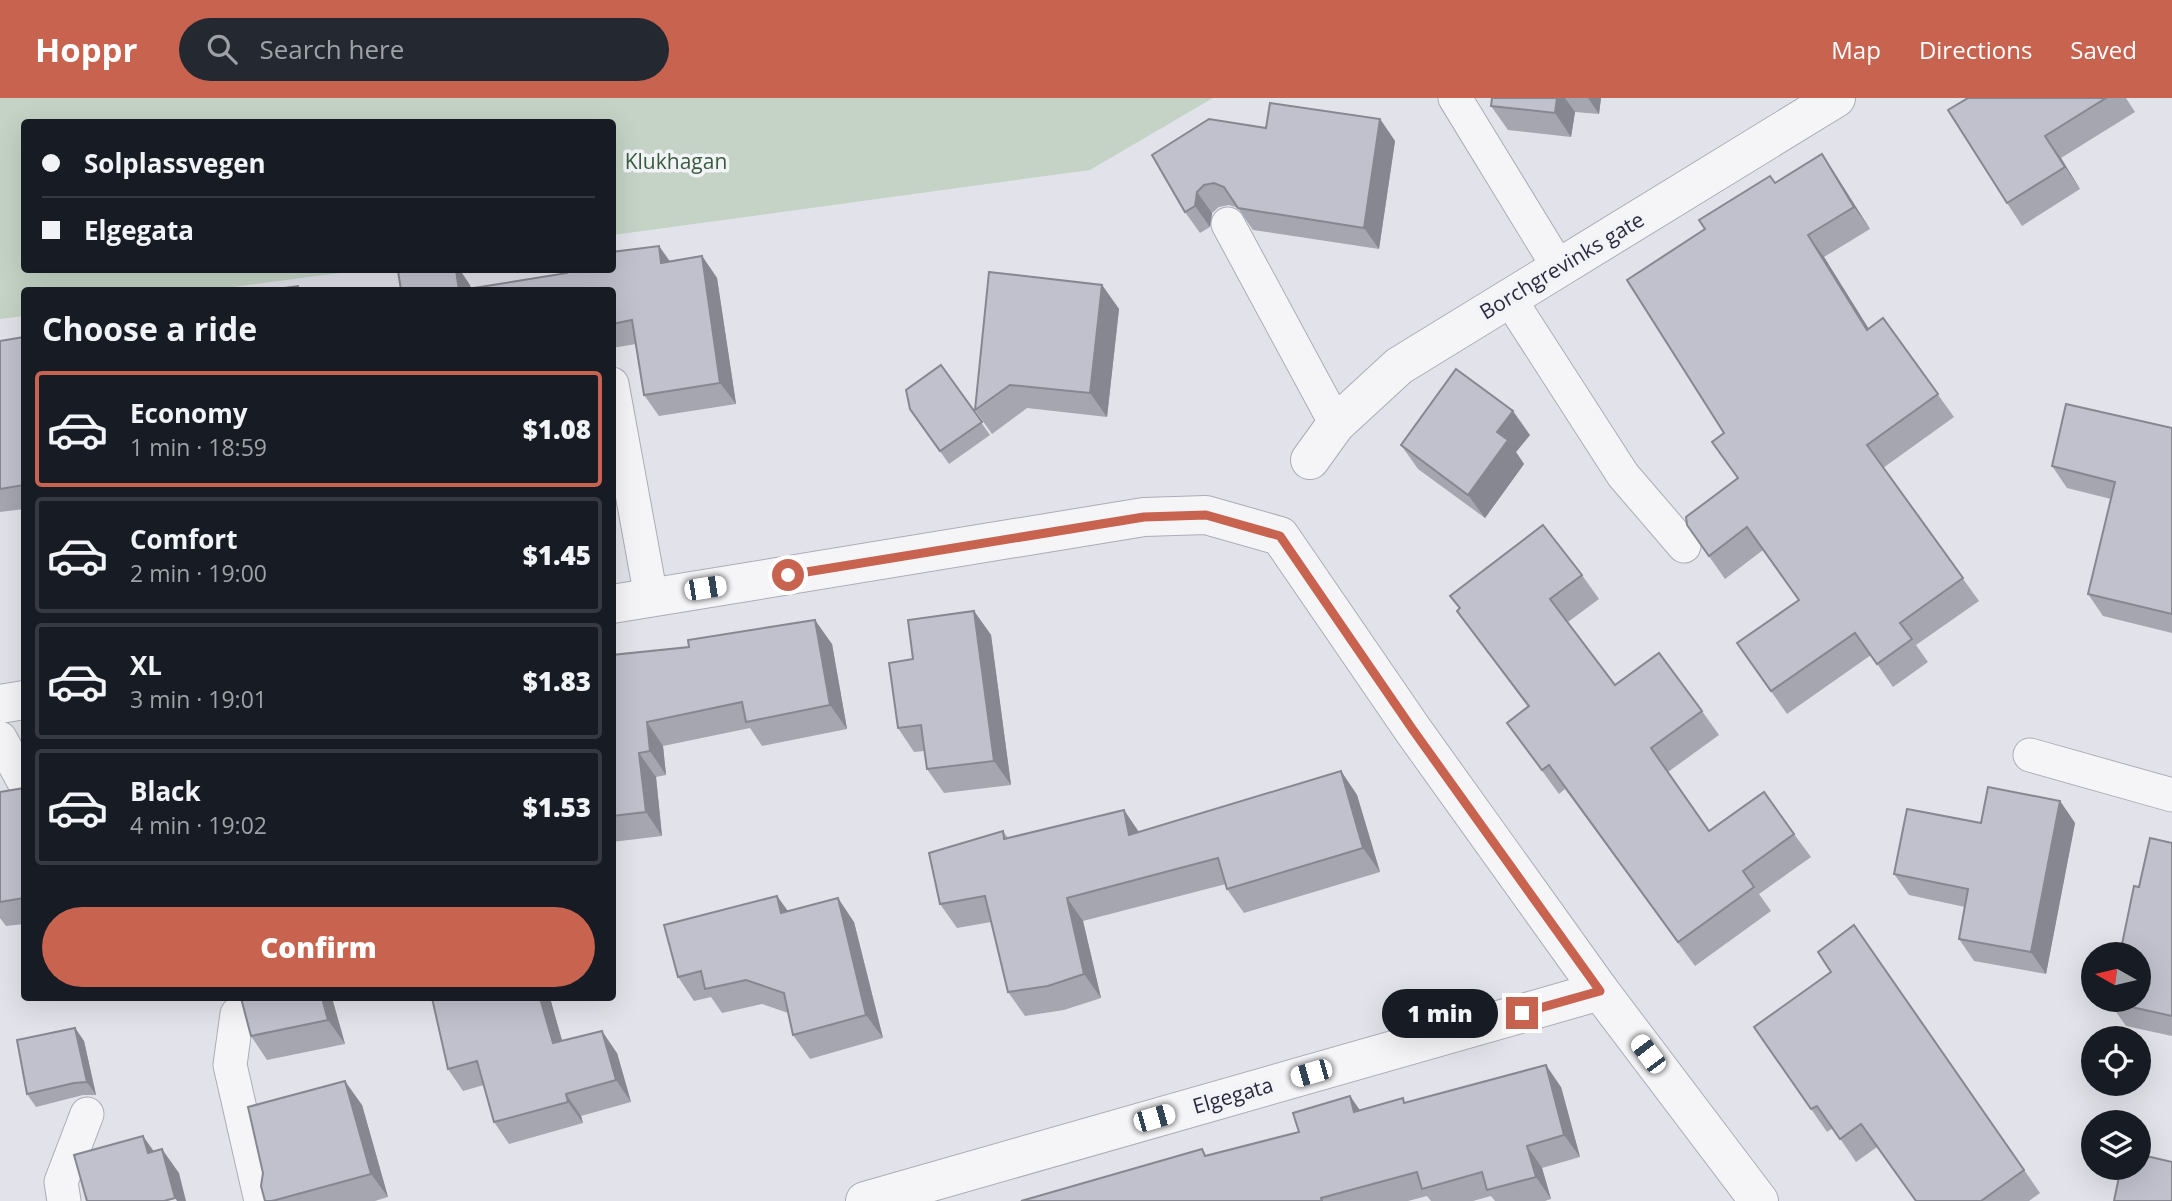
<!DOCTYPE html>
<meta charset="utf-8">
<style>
:root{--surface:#171b24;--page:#242831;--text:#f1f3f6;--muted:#9ea1a6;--line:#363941;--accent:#c7634f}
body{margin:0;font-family:"Open Sans",sans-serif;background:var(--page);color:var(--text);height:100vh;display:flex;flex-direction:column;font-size:26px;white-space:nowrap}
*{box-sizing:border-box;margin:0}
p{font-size:23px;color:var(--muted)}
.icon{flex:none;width:38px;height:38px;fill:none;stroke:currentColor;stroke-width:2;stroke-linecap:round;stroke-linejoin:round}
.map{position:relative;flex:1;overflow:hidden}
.side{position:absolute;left:21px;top:189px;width:595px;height:714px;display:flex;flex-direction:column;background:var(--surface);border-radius:7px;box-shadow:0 7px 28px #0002}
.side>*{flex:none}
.hud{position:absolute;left:21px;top:21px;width:595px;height:154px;border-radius:7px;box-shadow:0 7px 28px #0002;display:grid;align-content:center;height:154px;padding:0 21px;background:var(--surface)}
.needle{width:46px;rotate:278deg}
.fabs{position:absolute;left:2081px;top:844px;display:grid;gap:14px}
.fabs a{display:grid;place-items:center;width:70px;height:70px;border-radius:50%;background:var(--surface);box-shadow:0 7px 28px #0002;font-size:35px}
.end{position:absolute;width:32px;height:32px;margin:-16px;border:9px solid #c7634f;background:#fff;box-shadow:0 0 0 4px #fff}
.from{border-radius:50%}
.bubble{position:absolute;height:49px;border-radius:24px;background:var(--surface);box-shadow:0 7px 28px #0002;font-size:23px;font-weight:800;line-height:49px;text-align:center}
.car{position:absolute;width:21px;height:42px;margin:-21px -10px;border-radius:9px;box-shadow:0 0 5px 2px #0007;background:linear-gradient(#fff 24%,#345 0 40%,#fff 0 76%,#345 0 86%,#fff 0)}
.hud b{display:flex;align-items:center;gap:24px;height:66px;font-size:26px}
.hud b+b{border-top:2px solid var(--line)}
.hud i{width:18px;height:18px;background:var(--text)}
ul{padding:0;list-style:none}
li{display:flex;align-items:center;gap:21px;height:116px;margin:0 14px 10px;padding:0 7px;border:4px solid var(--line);border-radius:7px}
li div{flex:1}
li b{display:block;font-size:26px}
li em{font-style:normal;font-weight:800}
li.active{border-color:var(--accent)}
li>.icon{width:63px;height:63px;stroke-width:1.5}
h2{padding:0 21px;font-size:32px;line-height:84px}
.button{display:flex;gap:14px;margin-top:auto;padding:14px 21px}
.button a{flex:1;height:80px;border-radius:42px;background:var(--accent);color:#fff;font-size:28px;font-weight:800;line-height:80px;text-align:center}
header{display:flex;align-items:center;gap:42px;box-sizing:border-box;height:98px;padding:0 35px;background:var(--accent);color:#fff}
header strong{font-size:33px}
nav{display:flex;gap:38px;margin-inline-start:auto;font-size:24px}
.search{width:490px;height:63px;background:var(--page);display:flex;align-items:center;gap:18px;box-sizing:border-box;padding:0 24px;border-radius:38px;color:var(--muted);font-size:26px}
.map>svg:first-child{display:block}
.green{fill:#c4d3c5}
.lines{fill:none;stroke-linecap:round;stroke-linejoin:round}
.service-casing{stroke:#abacb7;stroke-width:35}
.minor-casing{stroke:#abacb7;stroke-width:40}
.service{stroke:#f5f5f8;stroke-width:33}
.minor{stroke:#f5f5f8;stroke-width:38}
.wall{fill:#a5a6b0}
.shaded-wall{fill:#868790}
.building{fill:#c0c1cd;stroke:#868790;stroke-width:2}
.route{stroke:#c7634f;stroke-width:9}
.labels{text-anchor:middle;stroke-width:7;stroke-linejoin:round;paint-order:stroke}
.park-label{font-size:21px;fill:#395c3e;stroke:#f2f3f7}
.street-label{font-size:21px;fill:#2b2c41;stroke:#f2f3f7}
</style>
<header>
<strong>Hoppr</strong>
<div class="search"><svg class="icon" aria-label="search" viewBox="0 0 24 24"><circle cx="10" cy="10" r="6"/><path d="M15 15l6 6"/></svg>Search here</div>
<nav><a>Map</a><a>Directions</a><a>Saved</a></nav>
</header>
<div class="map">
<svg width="2172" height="1103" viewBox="0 0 2172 1103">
<rect width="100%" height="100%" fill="#e2e3ea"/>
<polygon class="green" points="0,0 1213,0 1090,72 613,137 612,24 24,24 24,172 363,172 210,192 24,192 24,218 0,221"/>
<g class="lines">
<g class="service-casing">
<g id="service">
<polyline points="1455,0 1559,170"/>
<polyline points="1228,126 1336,326"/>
<polyline points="1509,200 1623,377 1684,448"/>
<polyline points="612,286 651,499"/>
<polyline points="0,640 24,684"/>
<polyline points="2030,657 2172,697"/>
<polyline points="237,916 230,967 261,1103"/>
<polyline points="64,1103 61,1084 87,1016"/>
</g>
</g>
<g class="minor-casing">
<g id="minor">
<polyline points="1310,362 1336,326 1399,268 1836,0"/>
<polyline points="612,506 1144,419 1206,417 1280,438 1413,632 1600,893 1759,1103"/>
<polyline points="0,606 24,602"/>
<polyline points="865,1103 1600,893"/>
</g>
</g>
<use href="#service" class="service"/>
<use href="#minor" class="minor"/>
</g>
<g class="wall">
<polygon points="1492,0 1601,0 1599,16 1575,14 1571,39 1508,32 1491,8"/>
<polygon points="1968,0 2126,0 2135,14 2061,60 2080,91 2022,128 2007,105"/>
<polygon points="1380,21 1395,43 1379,151 1253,132 1238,110 1229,107 1219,109 1212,115 1210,129 1200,135 1185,114 1152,57 1266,30"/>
<polygon points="1822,56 1837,79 1870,131 1824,159 1869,231 1883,220 1954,319 1883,370 1979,503 1916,547 1928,564 1893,589 1871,557 1787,616 1737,545 1799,502 1763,452 1725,481 1687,427 1738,381 1705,131 1775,85"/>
<polygon points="702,158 717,180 736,306 659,318 644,297 636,246 612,250 612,192 401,192 470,187 471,191"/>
<polygon points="1102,187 1119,211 1107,319 1027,310 992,336 975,312"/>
<polygon points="24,239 24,411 0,414 0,243"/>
<polygon points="941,267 990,337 949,366 910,311"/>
<polygon points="2172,330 2172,535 2103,518 2088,496 2111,401 2067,390 2052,368"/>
<polygon points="1530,337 1516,354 1524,366 1485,420 1418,371 1401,347"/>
<polygon points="1582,477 1599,501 1568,524 1615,587 1702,613 1719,637 1668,674 1709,733 1794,736 1811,759 1759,796 1771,813 1695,868 1565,691 1559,696 1507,625 1528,609 1457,513 1460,511 1450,498"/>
<polygon points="974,513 991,537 1011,687 944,695 927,671 924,653 914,654 898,630 913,561"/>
<polygon points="832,546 847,631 762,648 750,630 663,648 666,677 656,679 662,738 612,744 612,557"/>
<polygon points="1341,673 1357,697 1380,774 1244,815 1227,791 1226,786 1083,823 1101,900 1064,912 1025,918 1008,894 991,824 957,830 940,806 1003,733 1008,740 1124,712 1139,734"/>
<polygon points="24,690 24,826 6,828 0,820 0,694"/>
<polygon points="2060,703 2075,725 2046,876 1974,863 1959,841 1965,809 1909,797 1894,776 1981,725"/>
<polygon points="2172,745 2172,938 2126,928 2109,904 2139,789"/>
<polygon points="777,798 788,813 854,824 883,940 810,961 793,937 788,915 762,906 722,915 711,899 694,903 678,879"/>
<polygon points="1854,827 2040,1095 2029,1103 1916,1103 1877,1049 1856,1064 1833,1030 1827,1034 1754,929 1831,874"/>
<polygon points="332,900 345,946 267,962 251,938"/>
<polygon points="432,900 550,900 562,943 617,955 631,1004 581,1018 583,1025 509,1046 494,1024 484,987 463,993 448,971"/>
<polygon points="75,930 84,943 96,997 83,997 36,1009 27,996"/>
<polygon points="1561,989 1580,1059 1542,1070 1551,1101 1545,1103 1495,1103 1491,1098 1473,1103 1431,1103 1427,1098 1408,1103 1021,1103 1299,1034 1350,998 1360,1012 1406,1005"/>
<polygon points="362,1007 388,1099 375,1103 265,1103"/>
</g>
<g class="shaded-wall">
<polygon points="1557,0 1565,0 1575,14 1571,39 1555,15"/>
<polygon points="1588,0 1601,0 1599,16"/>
<polygon points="1380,21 1395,43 1379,151 1364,130"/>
<polygon points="2045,38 2061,60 2080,91 2065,69"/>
<polygon points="1822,56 1837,79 1870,131 1854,109"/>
<polygon points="1197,94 1212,115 1210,129 1195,108"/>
<polygon points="1808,137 1824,159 1883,254 1867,232"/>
<polygon points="659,148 674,169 661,165"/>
<polygon points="702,158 717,180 736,306 720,285"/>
<polygon points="456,172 460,172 470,187 471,192 459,192"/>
<polygon points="1102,187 1119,211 1107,319 1090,295"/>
<polygon points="1513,313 1530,337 1516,354 1524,366 1485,420 1468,397 1497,334"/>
<polygon points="974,513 991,537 1011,687 994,663"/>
<polygon points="815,522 832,546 847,631 830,607"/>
<polygon points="647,624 663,648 666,677 650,653"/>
<polygon points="639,655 656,679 662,738 646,714"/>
<polygon points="1341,673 1357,697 1380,774 1363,750"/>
<polygon points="2060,703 2075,725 2046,876 2031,854"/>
<polygon points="1124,712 1140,736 1129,737"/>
<polygon points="777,798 794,822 781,815"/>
<polygon points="838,800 854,824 883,940 866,917"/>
<polygon points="1067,800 1083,823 1101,900 1084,876"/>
<polygon points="322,900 332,900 345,946 328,922"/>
<polygon points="540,900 550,900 569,967 553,945"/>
<polygon points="75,930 84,943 96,997 87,984"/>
<polygon points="602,933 617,955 631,1004 616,982"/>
<polygon points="1546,967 1561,989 1580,1059 1564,1037"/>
<polygon points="345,983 362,1007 388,1099 371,1076"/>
<polygon points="566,996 581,1018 583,1025 568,1004"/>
<polygon points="1350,998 1365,1020 1354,1014"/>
<polygon points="143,1038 160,1062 148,1055"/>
<polygon points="1527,1048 1542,1070 1551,1101 1536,1079"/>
<polygon points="162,1051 179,1075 186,1103 177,1103 175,1100"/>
</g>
<g class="building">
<polygon points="1492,0 1557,0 1555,15 1491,8"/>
<polygon points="1968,0 2106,0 2045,38 2065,69 2007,105 1948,12"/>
<polygon points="1270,5 1380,21 1364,130 1238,110 1224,89 1214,85 1204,87 1197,94 1195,108 1185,114 1152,57 1209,21 1266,30"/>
<polygon points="1822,56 1854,109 1808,137 1867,232 1883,220 1938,296 1867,347 1963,480 1900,525 1912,541 1877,566 1855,535 1771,593 1737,545 1799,502 1747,429 1709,458 1687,427 1686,419 1738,380 1712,344 1724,335 1627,182 1705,131 1699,122 1770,78 1775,85"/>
<polygon points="659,148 661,165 702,158 720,285 644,297 632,222 612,226 612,192 461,192 567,175 567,172 612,172 612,154"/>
<polygon points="410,172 456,172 459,192 401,192 398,173"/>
<polygon points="989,174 1102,187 1090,295 1010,287 975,312"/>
<polygon points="298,188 299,192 270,192"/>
<polygon points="24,239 24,387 0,391 0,243"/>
<polygon points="941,267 982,324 940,353 910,311 906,292"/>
<polygon points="1456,271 1513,313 1497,334 1508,342 1468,397 1401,347"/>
<polygon points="2066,306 2172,330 2172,516 2088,496 2115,384 2052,368"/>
<polygon points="1543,427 1582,477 1550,501 1615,587 1659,555 1702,613 1651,650 1709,733 1764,694 1794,736 1743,773 1754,789 1678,844 1549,667 1542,672 1507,625 1529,608 1457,513 1460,510 1450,498"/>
<polygon points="974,513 994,663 927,671 921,627 898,630 889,565 913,561 908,522"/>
<polygon points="815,522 830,607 746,624 742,604 647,624 650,653 639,655 646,714 612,718 612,557 689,549 688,542"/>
<polygon points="1341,673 1363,750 1227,791 1218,760 1067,800 1084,876 1048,888 1008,894 985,798 940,806 929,755 1003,733 1004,741 1124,712 1129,737"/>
<polygon points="1988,689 2060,703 2031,854 1959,841 1968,791 1894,776 1907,711 1981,725"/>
<polygon points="24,690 24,800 0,804 0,694"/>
<polygon points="2150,740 2172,745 2172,918 2109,904 2110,901 2138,901 2138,856 2120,856 2134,788 2139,789"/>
<polygon points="777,798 781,815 838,800 866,917 793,937 784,895 746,882 705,891 701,873 678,879 664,827"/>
<polygon points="1854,827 2024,1072 1981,1103 1916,1103 1861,1026 1840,1041 1817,1008 1811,1011 1754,929 1831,874 1818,854"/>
<polygon points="241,900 322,900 328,922 251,938"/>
<polygon points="432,900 540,900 553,945 602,933 616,982 566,996 568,1004 494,1024 477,963 448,971"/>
<polygon points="75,930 87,984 74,985 27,996 17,942"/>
<polygon points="1546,967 1564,1037 1527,1048 1536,1079 1487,1092 1482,1074 1422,1091 1417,1074 1321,1100 1322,1103 1021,1103 1202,1051 1205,1058 1299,1034 1293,1015 1350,998 1354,1014 1403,1000 1404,1005"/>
<polygon points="345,983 371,1076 272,1103 265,1103 261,1088 263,1075 248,1009"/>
<polygon points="143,1038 148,1055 162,1051 175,1100 164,1103 87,1103 74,1057"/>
<polygon points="2138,1056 2172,1064 2172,1103 2114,1103 2121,1069 2138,1069"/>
</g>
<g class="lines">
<polyline class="route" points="788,477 1144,419 1206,417 1280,438 1413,632 1600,893 1522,915"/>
</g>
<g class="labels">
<g class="park-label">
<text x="676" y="71">Klukhagan</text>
</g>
<g class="street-label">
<text transform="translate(1562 168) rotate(-31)" y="7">Borchgrevinks gate</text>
<text transform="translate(1233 998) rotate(-16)" y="7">Elgegata</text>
</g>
</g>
</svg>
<div class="fabs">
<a><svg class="needle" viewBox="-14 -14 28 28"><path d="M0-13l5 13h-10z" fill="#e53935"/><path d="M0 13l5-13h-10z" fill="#9ea1a6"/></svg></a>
<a><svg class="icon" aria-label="locate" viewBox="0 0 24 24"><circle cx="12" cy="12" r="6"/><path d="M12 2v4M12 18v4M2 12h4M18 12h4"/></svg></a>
<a><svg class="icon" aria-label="layers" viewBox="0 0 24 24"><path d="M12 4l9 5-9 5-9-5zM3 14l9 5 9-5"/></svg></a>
</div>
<i class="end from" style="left:788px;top:477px"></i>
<i class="end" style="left:1522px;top:915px"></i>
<div class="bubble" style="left:1382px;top:891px;width:116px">1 min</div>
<i class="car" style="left:705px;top:490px;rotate:81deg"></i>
<i class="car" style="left:1648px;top:956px;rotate:323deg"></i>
<i class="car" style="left:1311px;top:975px;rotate:254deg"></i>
<i class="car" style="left:1154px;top:1020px;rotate:74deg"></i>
<div class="hud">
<b><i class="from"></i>Solplassvegen</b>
<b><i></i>Elgegata</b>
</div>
<section class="side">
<h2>Choose a ride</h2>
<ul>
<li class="active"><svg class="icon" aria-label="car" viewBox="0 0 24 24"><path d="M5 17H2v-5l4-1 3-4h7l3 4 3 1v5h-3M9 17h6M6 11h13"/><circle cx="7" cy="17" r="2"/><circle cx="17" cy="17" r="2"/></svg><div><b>Economy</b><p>1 min · 18:59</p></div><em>$1.08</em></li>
<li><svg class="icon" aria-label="car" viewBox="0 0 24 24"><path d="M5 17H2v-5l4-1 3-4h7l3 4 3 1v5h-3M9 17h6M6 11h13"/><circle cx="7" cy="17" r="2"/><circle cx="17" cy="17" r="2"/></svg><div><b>Comfort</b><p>2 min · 19:00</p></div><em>$1.45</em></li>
<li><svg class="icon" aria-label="car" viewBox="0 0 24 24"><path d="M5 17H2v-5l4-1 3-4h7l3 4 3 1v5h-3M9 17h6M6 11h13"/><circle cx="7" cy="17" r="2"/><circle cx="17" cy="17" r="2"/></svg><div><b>XL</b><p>3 min · 19:01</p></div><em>$1.83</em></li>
<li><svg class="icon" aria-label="car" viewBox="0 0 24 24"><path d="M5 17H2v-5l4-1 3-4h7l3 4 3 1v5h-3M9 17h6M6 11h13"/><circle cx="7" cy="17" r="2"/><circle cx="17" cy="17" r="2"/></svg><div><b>Black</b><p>4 min · 19:02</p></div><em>$1.53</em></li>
</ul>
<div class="button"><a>Confirm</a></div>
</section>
</div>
